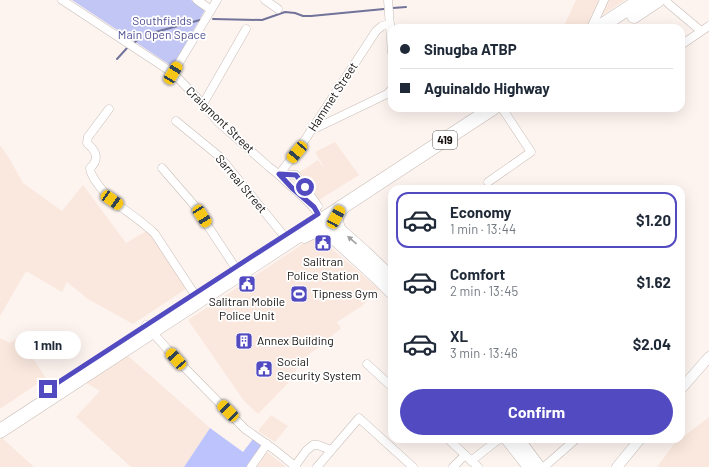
<!DOCTYPE html>
<meta charset="utf-8">
<style>
:root{--surface:#fff;--page:#f6f6f7;--text:#1f2937;--muted:#747a83;--line:#e0e1e3;--accent:#524ac1}
body{margin:0;font-family:Barlow,sans-serif;background:var(--page);color:var(--text);height:100vh;display:flex;flex-direction:column;font-size:15px;white-space:nowrap}
*{box-sizing:border-box;margin:0}
p{font-size:13px;color:var(--muted)}
.icon{flex:none;width:22px;height:22px;fill:none;stroke:currentColor;stroke-width:2;stroke-linecap:round;stroke-linejoin:round}
.map{position:relative;flex:1;overflow:hidden}
.sheet{position:absolute;left:388px;top:185px;width:297px;height:258px;display:flex;flex-direction:column;background:var(--surface);border-radius:12px;box-shadow:0 4px 16px #0002}
.sheet>*{flex:none}
.banner{position:absolute;left:388px;top:24px;width:297px;height:88px;border-radius:12px;box-shadow:0 4px 16px #0002;display:grid;align-content:center;height:88px;padding:0 12px;background:var(--surface)}
.end{position:absolute;width:18px;height:18px;margin:-9px;border:5px solid #524ac1;background:#fff;box-shadow:0 0 0 2px #fff}
.from{border-radius:50%}
.bubble{position:absolute;height:28px;border-radius:14px;background:var(--surface);box-shadow:0 4px 16px #0002;font-size:13px;font-weight:700;line-height:28px;text-align:center}
.car{position:absolute;width:12px;height:24px;margin:-12px -6px;border-radius:5px;box-shadow:0 0 3px 1px #0007;background:linear-gradient(#f5c518 24%,#345 0 40%,#f5c518 0 76%,#345 0 86%,#f5c518 0)}
.banner b{display:flex;align-items:center;gap:14px;height:38px;font-size:15px}
.banner b+b{border-top:1px solid var(--line)}
.banner i{width:10px;height:10px;background:var(--text)}
ul{padding:7px 0 0;list-style:none}
li{display:flex;align-items:center;gap:12px;height:56px;margin:0 8px 6px;padding:0 4px;border:2px solid transparent;border-radius:12px}
li div{flex:1}
li b{display:block;font-size:15px}
li em{font-style:normal;font-weight:700}
li.selected{border-color:var(--accent)}
li>.icon{width:36px;height:36px;stroke-width:1.5}
.primary-button{display:flex;gap:8px;margin-top:auto;padding:8px 12px}
.primary-button a{flex:1;height:46px;border-radius:24px;background:var(--accent);color:#fff;font-size:16px;font-weight:700;line-height:46px;text-align:center}
.map>svg:first-child{display:block}
.built{fill:#fae8de}
.green{fill:#c1c6f5}
.forest{fill:#bdc3fc}
.lines{fill:none;stroke-linecap:round;stroke-linejoin:round}
.stream{stroke:#717399;stroke-width:2}
.minor-casing{stroke:#c8bdb8;stroke-width:9}
.tertiary-casing{stroke:#c8bdb8;stroke-width:11}
.secondary-casing{stroke:#c8bdb8;stroke-width:13}
.trunk-casing{stroke:#c8bdb8;stroke-width:15}
.minor{stroke:#fff;stroke-width:8}
.tertiary{stroke:#fff;stroke-width:10}
.secondary{stroke:#fff;stroke-width:12}
.trunk{stroke:#fff;stroke-width:14}
.oneway{fill:#a19f9f}
.route{stroke:#524ac1;stroke-width:5}
.labels{text-anchor:middle;stroke-width:3.5;stroke-linejoin:round;paint-order:stroke}
.shield{fill:#fff;stroke:#5a5856;stroke-width:1}
.shield-label{font-size:11px;font-weight:bold;fill:#14100e}
.park-label{font-size:12px;fill:#4d4e93;stroke:#fff}
.street-label{font-size:12px;fill:#14100e;stroke:#fff}
.poi-label{font-size:12px;fill:#14100e;stroke:#fff;text-anchor:start}
</style>
<div class="map">
<svg width="709" height="467" viewBox="0 0 709 467">
<rect width="100%" height="100%" fill="#fdf4f0"/>
<g class="built">
<polygon points="576,0 625,0 583,28 563,28"/>
<polygon points="335,142 359,175 319,200 300,172 318,160 325,169 315,152"/>
<polygon points="0,145 9,158 23,183 62,211 83,185 126,243 148,230 189,287 133,324 88,299 67,282 62,292 26,271 0,316"/>
<polygon points="312,238 314,240 315,239 326,250 330,247 379,289 362,306 337,322 341,328 322,345 300,361 292,379 258,414 244,401 188,320"/>
<polygon points="18,337 46,378 0,409 0,338 10,343"/>
<polygon points="126,354 210,428 184,467 131,467 76,417 100,391 85,382"/>
<polygon points="271,415 288,426 275,442 258,431"/>
<polygon points="709,417 709,467 657,467 674,444"/>
<polygon points="2,438 34,467 0,467 0,440"/>
<polygon points="267,452 286,467 257,467"/>
</g>
<polygon class="green" points="72,0 191,0 205,10 174,64 170,65"/>
<polygon class="forest" points="210,428 243,452 253,439 263,445 247,467 184,467"/>
<g class="lines">
<g class="stream">
<polyline points="393,8 406,7"/>
<polyline points="213,19 262,20 285,12 295,13 303,16 311,16 384,9"/>
<polyline points="148,34 200,20"/>
<polyline points="135,42 140,38"/>
<polyline points="117,59 127,48"/>
</g>
<g class="minor-casing">
<g id="minor">
<path d="M62 0 173 73 203 104 217 121 269 167C279 174 285 181 294 189 303 197 312 204 318 214"/>
<polyline points="197,0 211,10"/>
<polyline points="265,0 278,9"/>
<polyline points="388,0 392,53"/>
<polyline points="665,0 670,5 701,31"/>
<polyline points="591,28 604,0"/>
<polyline points="681,45 709,26"/>
<polyline points="173,73 217,0"/>
<polyline points="203,104 246,29"/>
<path d="M109 109 88 137 87 143C96 151 100 159 90 168 90 177 106 195 113 201 127 212 142 221 155 234L199 301"/>
<polyline points="176,121 220,157 284,236"/>
<polyline points="312,130 387,94 392,89"/>
<polyline points="162,168 194,205 235,267"/>
<polyline points="279,174 297,152 376,31 382,26 390,24"/>
<polyline points="279,174 296,175 318,206"/>
<polyline points="488,182 531,152 502,108"/>
<polyline points="146,325 176,359 245,429 275,450 296,467"/>
<polyline points="367,364 392,387"/>
<polyline points="448,439 478,467"/>
<polyline points="471,461 499,439"/>
<polyline points="295,466 306,451 313,445 318,445 331,450"/>
<polyline points="251,467 267,444"/>
<polyline points="317,467 359,418 413,467"/>
<polyline points="453,467 465,455"/>
<polyline points="544,467 576,439"/>
</g>
</g>
<g class="tertiary-casing">
<g id="tertiary">
<polyline points="681,389 709,357"/>
<polyline points="617,467 640,439"/>
</g>
</g>
<g class="secondary-casing">
<g id="secondary">
<polyline points="331,222 365,252 392,278"/>
<polyline points="324,228 330,235 376,277 392,293"/>
<polyline points="507,439 529,467"/>
<polyline points="518,439 539,467"/>
</g>
</g>
<g class="trunk-casing">
<g id="trunk">
<polyline points="634,16 658,0"/>
<polyline points="598,28 641,0"/>
<path d="M338 228C334 218 337 216 342 207"/>
<path d="M304 236C313 230 320 231 330 235"/>
<polyline points="0,431 493,108"/>
</g>
</g>
<use href="#minor" class="minor"/>
<use href="#tertiary" class="tertiary"/>
<use href="#secondary" class="secondary"/>
<use href="#trunk" class="trunk"/>
</g>
<defs><path id="oneway-solid" d="M-6-.8H1V-3.2L6.5 0L1 3.2V.8H-6Z"/></defs>
<use class="oneway" href="#oneway-solid" transform="translate(352 240) rotate(-139)"/>
<g class="lines">
<polyline class="route" points="48,389 248,259 318,214 314,207 292,188 279,174 296,175 305,187"/>
</g>
<defs>
<g id="civic-square" transform="scale(0.9)"><rect x="-9" y="-9" width="18" height="18" rx="4" fill="#524ac1" stroke="#fff"/><path d="M-.6-6.5H3V-4.5H.6V-3L4-1V1h2V6H-6V1h2V-1L-.6-3ZM-1.2 2.5V6h2.4V2.5Z" fill="#fff"/></g>
<g id="stadium-square" transform="scale(0.9)"><rect x="-9" y="-9" width="18" height="18" rx="4" fill="#524ac1" stroke="#fff"/><path d="M0-5a6.5 5 0 1 0 0 10a6.5 5 0 1 0 0-10ZM-3.5-1.8h7v3.6h-7Z" fill="#fff"/></g>
<g id="building-square" transform="scale(0.9)"><rect x="-9" y="-9" width="18" height="18" rx="4" fill="#524ac1" stroke="#fff"/><path d="M-4-6H4V6H1V3H-1V6H-4ZM-2.5-4.3h1.7v1.8h-1.7ZM.8-4.3h1.7v1.8H.8ZM-2.5-1h1.7V.8h-1.7ZM.8-1h1.7V.8H.8Z" fill="#fff"/></g>
</defs>
<g fill-rule="evenodd">
<use href="#civic-square" x="323" y="243"/>
<use href="#civic-square" x="247" y="284"/>
<use href="#stadium-square" x="299" y="294"/>
<use href="#building-square" x="244" y="341"/>
<use href="#civic-square" x="264" y="369"/>
</g>
<g class="labels">
<rect class="shield" x="433" y="131" width="24" height="18" rx="3"/>
<g class="shield-label">
<text x="445" y="144">419</text>
</g>
<g class="park-label">
<text x="162" y="25">Southfields<tspan x="162" dy="14">Main Open Space</tspan></text>
</g>
<g class="street-label">
<text transform="translate(333 97) rotate(-57)" y="4">Hammet Street</text>
<text transform="translate(220 120) rotate(44)" y="4">Craigmont Street</text>
<text transform="translate(241 184) rotate(50)" y="4">Sarreal Street</text>
</g>
<g class="poi-label">
<text x="323" y="266" text-anchor="middle">Salitran<tspan x="323" dy="14">Police Station</tspan></text>
<text x="312" y="298">Tipness Gym</text>
<text x="247" y="306" text-anchor="middle">Salitran Mobile<tspan x="247" dy="14">Police Unit</tspan></text>
<text x="257" y="345">Annex Building</text>
<text x="277" y="366">Social<tspan x="277" dy="14">Security System</tspan></text>
</g>
</g>
</svg>
<i class="end from" style="left:305px;top:187px"></i>
<i class="end" style="left:48px;top:389px"></i>
<div class="bubble" style="left:15px;top:331px;width:66px">1 min</div>
<i class="car" style="left:173px;top:73px;rotate:31deg"></i>
<i class="car" style="left:297px;top:152px;rotate:220deg"></i>
<i class="car" style="left:112px;top:200px;rotate:124deg"></i>
<i class="car" style="left:202px;top:216px;rotate:147deg"></i>
<i class="car" style="left:336px;top:217px;rotate:28deg"></i>
<i class="car" style="left:176px;top:359px;rotate:318deg"></i>
<i class="car" style="left:228px;top:411px;rotate:315deg"></i>
<div class="banner">
<b><i class="from"></i>Sinugba ATBP</b>
<b><i></i>Aguinaldo Highway</b>
</div>
<section class="sheet">
<ul>
<li class="selected"><svg class="icon" aria-label="car" viewBox="0 0 24 24"><path d="M5 17H2v-5l4-1 3-4h7l3 4 3 1v5h-3M9 17h6M6 11h13"/><circle cx="7" cy="17" r="2"/><circle cx="17" cy="17" r="2"/></svg><div><b>Economy</b><p>1 min · 13:44</p></div><em>$1.20</em></li>
<li><svg class="icon" aria-label="car" viewBox="0 0 24 24"><path d="M5 17H2v-5l4-1 3-4h7l3 4 3 1v5h-3M9 17h6M6 11h13"/><circle cx="7" cy="17" r="2"/><circle cx="17" cy="17" r="2"/></svg><div><b>Comfort</b><p>2 min · 13:45</p></div><em>$1.62</em></li>
<li><svg class="icon" aria-label="car" viewBox="0 0 24 24"><path d="M5 17H2v-5l4-1 3-4h7l3 4 3 1v5h-3M9 17h6M6 11h13"/><circle cx="7" cy="17" r="2"/><circle cx="17" cy="17" r="2"/></svg><div><b>XL</b><p>3 min · 13:46</p></div><em>$2.04</em></li>
</ul>
<div class="primary-button"><a>Confirm</a></div>
</section>
</div>
